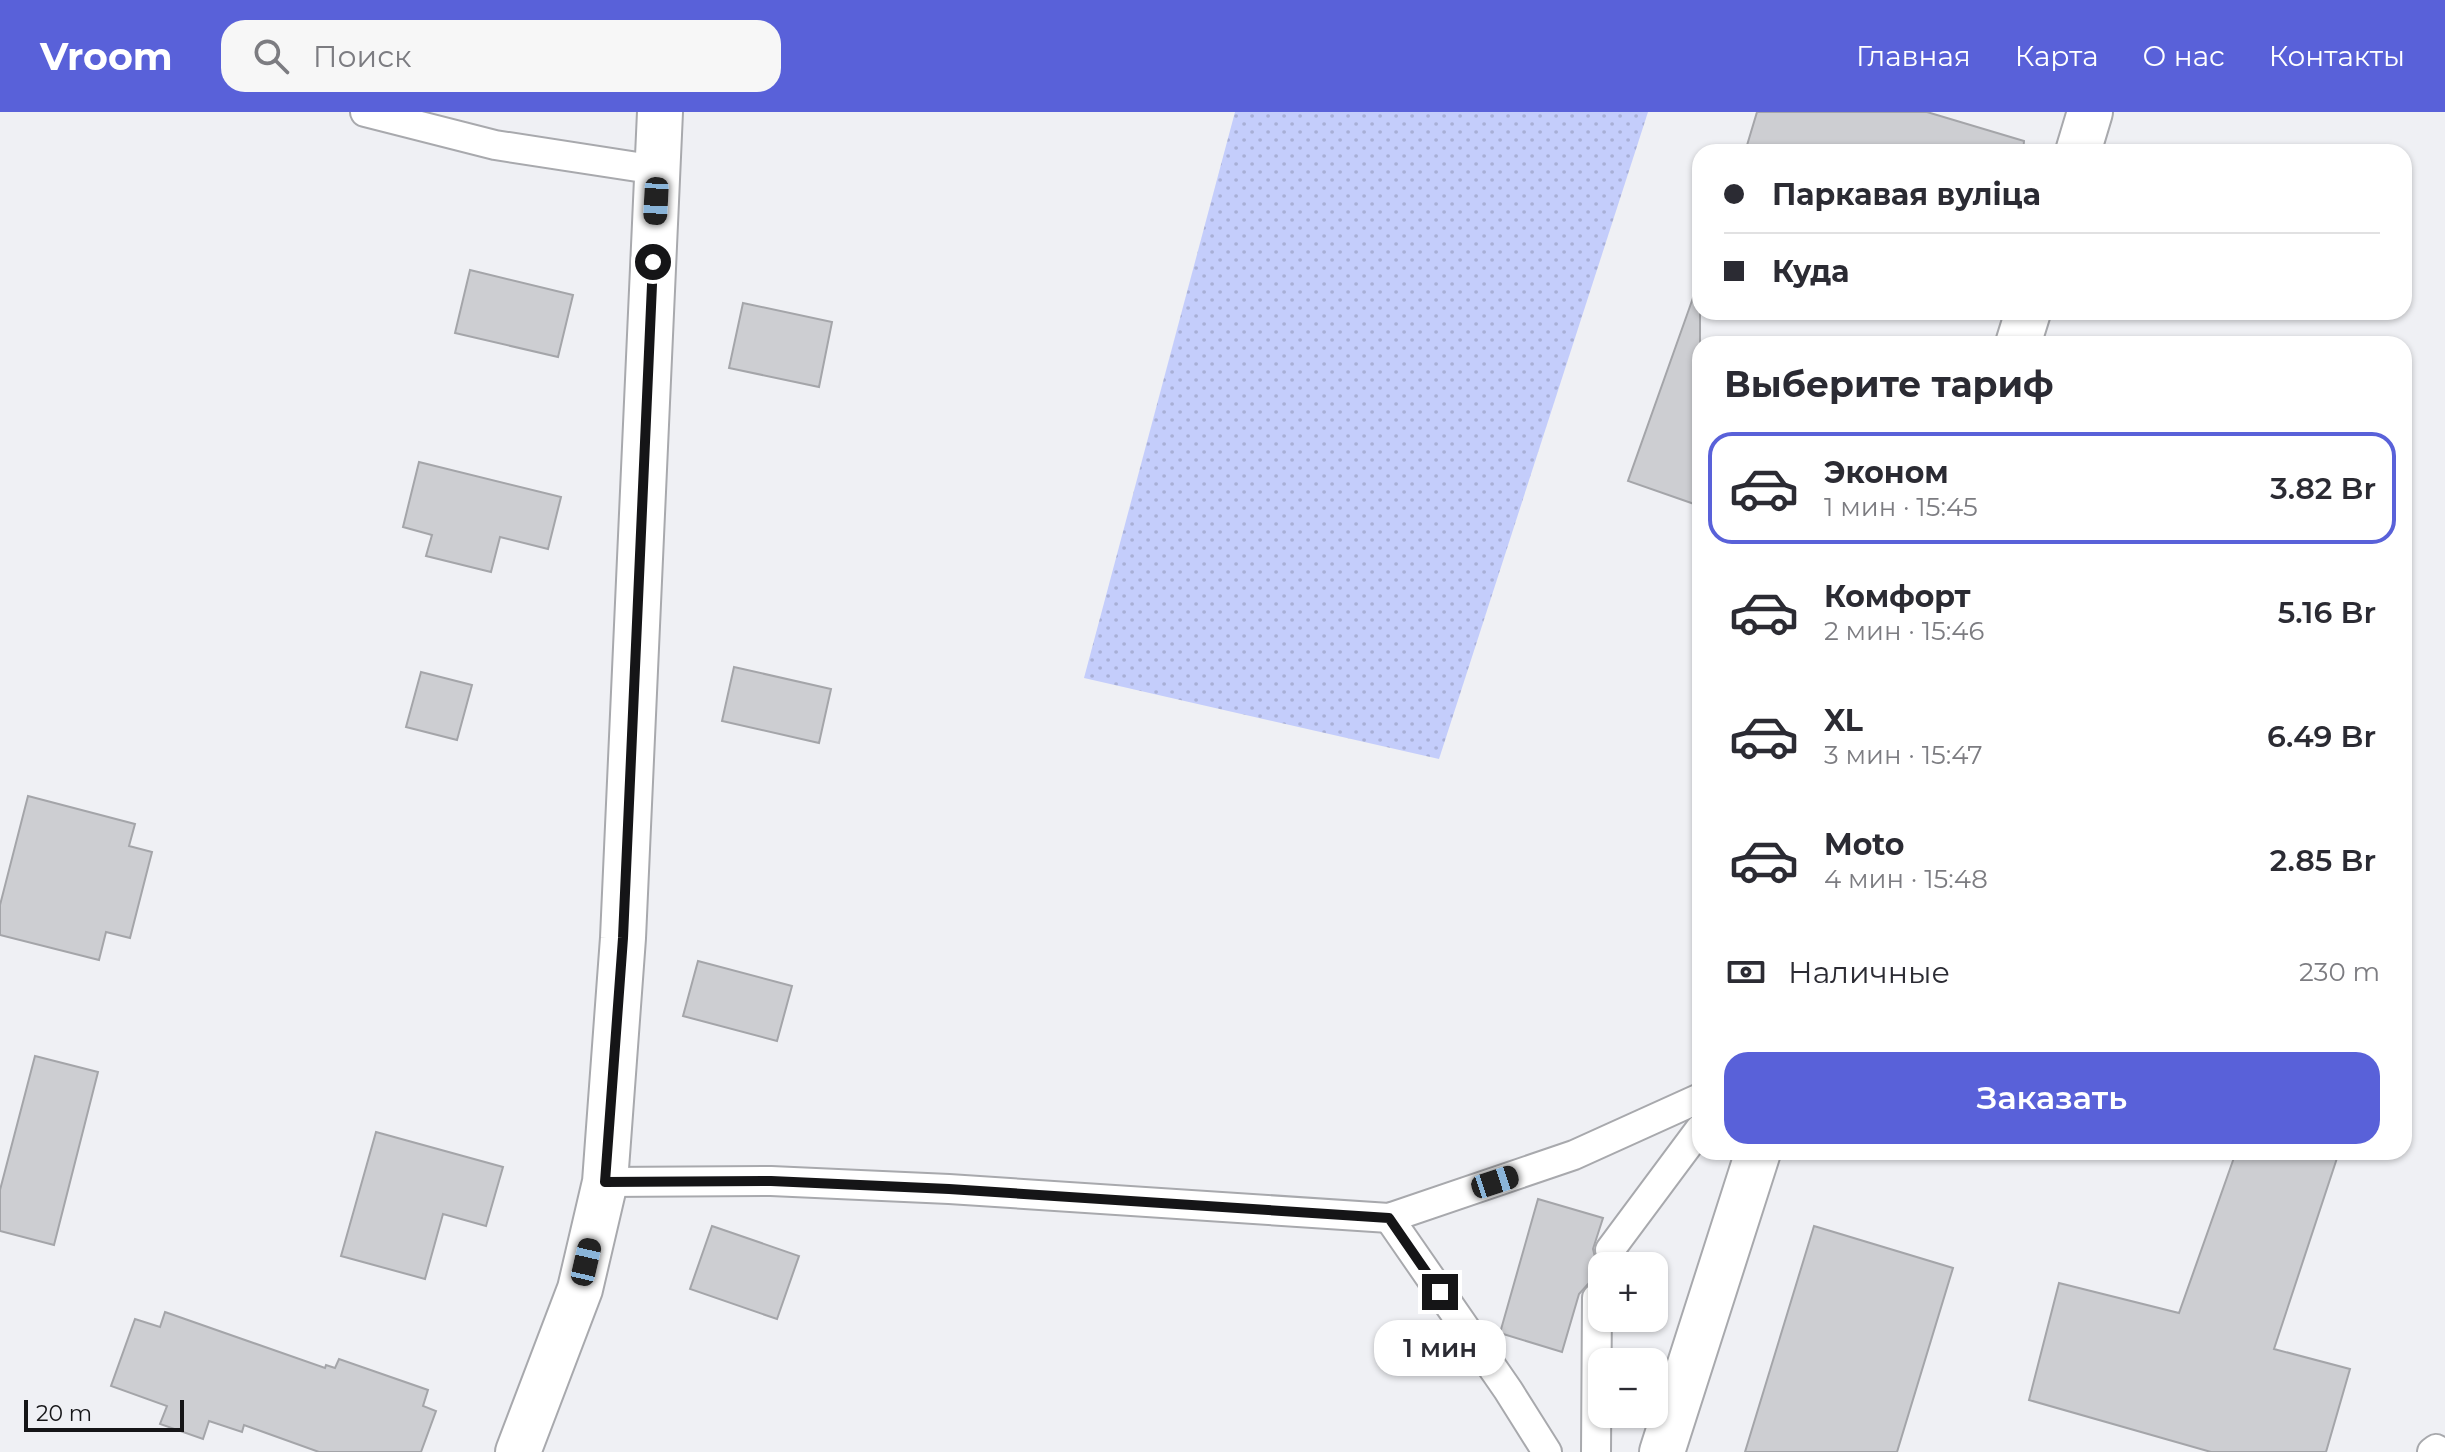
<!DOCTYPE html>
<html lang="ru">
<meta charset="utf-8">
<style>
:root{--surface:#fff;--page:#f7f7f7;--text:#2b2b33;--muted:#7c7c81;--line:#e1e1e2;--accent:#5961d9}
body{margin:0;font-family:Montserrat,sans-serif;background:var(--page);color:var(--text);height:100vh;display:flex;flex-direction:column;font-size:30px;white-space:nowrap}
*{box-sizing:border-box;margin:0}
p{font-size:26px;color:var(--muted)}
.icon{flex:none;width:44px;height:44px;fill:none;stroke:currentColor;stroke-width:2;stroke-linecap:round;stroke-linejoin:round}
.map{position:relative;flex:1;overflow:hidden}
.side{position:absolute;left:1692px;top:224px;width:720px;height:824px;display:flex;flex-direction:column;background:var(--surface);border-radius:24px;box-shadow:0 2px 6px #0004}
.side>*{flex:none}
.banner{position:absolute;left:1692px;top:32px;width:720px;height:176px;border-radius:24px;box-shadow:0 2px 6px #0004;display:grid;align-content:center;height:176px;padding:0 32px;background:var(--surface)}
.buttons{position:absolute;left:1588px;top:1140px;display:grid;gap:16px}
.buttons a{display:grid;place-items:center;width:80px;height:80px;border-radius:16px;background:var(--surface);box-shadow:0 2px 6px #0004;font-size:40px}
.scale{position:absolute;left:24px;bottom:20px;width:160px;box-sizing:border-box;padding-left:8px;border:4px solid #151517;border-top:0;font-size:22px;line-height:28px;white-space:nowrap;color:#151517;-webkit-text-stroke:6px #eff0f4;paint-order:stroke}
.end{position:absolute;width:36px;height:36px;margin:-18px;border:10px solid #151517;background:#fff;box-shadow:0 0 0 4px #fff}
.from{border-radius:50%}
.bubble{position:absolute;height:56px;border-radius:24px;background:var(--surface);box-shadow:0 2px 6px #0004;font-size:26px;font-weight:600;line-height:56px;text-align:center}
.car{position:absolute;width:24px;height:48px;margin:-24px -12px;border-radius:10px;box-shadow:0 0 6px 2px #0007;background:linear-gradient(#222 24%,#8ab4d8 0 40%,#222 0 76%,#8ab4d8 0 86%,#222 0)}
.banner b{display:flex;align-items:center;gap:28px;height:76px;font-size:30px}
.banner b+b{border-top:2px solid var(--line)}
.banner i{width:20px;height:20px;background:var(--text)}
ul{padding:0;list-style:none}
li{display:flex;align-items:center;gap:24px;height:112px;margin:0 16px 12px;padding:0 16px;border:4px solid transparent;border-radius:24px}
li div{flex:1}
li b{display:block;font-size:30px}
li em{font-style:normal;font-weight:600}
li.on{border-color:var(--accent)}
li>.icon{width:72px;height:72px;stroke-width:1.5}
h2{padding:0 32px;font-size:36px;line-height:96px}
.pay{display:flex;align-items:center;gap:20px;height:88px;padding:0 32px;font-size:30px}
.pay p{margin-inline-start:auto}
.button{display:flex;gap:16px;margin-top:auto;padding:16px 32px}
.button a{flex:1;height:92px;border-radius:24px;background:var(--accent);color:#fff;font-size:32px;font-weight:600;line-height:92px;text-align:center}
header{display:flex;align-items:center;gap:48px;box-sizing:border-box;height:112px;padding:0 40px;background:var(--accent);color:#fff}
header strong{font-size:38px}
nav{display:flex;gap:44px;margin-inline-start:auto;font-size:28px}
.search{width:560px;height:72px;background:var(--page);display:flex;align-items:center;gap:20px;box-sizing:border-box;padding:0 28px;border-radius:24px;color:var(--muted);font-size:30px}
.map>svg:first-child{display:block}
.grass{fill:url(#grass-dots)}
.building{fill:#cdced2;stroke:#a4a5a9;stroke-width:2}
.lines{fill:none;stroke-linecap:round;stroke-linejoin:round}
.service-casing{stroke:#a8a9ad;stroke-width:32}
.minor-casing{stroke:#a8a9ad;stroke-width:48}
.tertiary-casing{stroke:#a8a9ad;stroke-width:48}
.service{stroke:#fff;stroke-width:28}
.minor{stroke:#fff;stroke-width:44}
.tertiary{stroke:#fff;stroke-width:44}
.route{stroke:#151517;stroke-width:10}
</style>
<header>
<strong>Vroom</strong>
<div class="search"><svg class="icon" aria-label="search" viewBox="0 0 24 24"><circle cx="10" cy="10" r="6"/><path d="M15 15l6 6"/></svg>Поиск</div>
<nav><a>Главная</a><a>Карта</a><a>О нас</a><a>Контакты</a></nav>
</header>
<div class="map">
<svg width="2445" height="1340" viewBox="0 0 2445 1340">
<defs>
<pattern id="grass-dots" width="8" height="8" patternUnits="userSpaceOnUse" patternTransform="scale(2)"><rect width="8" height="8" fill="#c4cdfb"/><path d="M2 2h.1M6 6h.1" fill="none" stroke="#a8afd6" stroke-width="1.8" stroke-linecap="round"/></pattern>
</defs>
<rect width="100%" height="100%" fill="#eff0f4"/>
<polygon class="grass" points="1235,0 1648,0 1439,647 1084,566"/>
<g class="building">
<polygon points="1757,0 1927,0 2024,29 2023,40 1745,40"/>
<polygon points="470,158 573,183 558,245 455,221"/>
<polygon points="1694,183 1700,184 1700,394 1628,369"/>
<polygon points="743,191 832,210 819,275 729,256"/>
<polygon points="419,350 561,385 548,437 500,425 491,460 426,444 432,423 403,415"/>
<polygon points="734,555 831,577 819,631 722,609"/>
<polygon points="421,560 472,573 457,628 406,615"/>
<polygon points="28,684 135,712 129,734 152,740 130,826 106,820 99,848 0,823 0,793"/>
<polygon points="698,849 792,874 777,929 683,904"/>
<polygon points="35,944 98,960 54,1133 0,1119 0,1078"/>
<polygon points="376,1020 503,1055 486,1114 443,1102 425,1167 341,1144"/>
<polygon points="2236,1040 2339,1040 2274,1237 2350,1257 2326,1340 2211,1340 2029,1288 2059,1171 2179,1201"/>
<polygon points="1538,1087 1603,1106 1593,1137 1595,1145 1602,1153 1602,1170 1589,1171 1579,1182 1562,1240 1500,1221"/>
<polygon points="712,1114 799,1144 777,1207 690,1177"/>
<polygon points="1814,1114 1953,1156 1897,1340 1745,1340"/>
<polygon points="165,1200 325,1256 326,1253 335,1256 339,1247 428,1278 423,1294 436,1299 421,1340 319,1340 244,1313 242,1320 209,1309 203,1327 160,1312 167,1294 111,1274 135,1207 160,1215"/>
</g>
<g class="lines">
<g class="service-casing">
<g id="service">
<polyline points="365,0 495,33 657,58"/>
<polyline points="605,1070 771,1069 949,1077 1389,1106 1574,1043 1700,986"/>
<polyline points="1389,1106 1508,1278 1547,1340"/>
<polyline points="1610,1138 1700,1017"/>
<polyline points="1596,1340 1597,1186"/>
<polyline points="2432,1340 2436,1337 2441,1340"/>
</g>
</g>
<g class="minor-casing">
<g id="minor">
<polyline points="2078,40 2090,0"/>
<polyline points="2018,232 2028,200"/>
<polyline points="1662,1340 1758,1040"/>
</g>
</g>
<g class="tertiary-casing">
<polyline id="tertiary" points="518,1340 580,1177 605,1070 623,826 660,0"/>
</g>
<use href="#service" class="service"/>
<use href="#minor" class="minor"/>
<use href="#tertiary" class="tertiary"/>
</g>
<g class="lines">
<polyline class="route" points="653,150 623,826 605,1070 771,1069 949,1077 1389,1106 1440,1180"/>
</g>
</svg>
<div class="buttons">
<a>+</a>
<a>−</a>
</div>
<div class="scale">20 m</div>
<i class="end from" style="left:653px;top:150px"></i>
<i class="end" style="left:1440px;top:1180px"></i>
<div class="bubble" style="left:1374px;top:1208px;width:132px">1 мин</div>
<i class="car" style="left:656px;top:89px;rotate:183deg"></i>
<i class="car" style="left:1495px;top:1070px;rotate:72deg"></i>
<i class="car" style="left:586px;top:1150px;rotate:13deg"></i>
<div class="banner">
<b><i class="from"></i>Паркавая вуліца</b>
<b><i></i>Куда</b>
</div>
<section class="side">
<h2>Выберите тариф</h2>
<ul>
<li class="on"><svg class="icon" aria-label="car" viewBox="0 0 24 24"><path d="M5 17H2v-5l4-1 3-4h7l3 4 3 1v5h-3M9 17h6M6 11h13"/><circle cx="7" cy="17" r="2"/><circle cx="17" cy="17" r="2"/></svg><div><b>Эконом</b><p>1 мин · 15:45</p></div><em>3.82 Br</em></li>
<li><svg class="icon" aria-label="car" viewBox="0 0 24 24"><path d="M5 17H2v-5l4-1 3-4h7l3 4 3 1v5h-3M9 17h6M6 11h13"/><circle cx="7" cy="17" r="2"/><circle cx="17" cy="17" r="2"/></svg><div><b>Комфорт</b><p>2 мин · 15:46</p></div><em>5.16 Br</em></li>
<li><svg class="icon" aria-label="car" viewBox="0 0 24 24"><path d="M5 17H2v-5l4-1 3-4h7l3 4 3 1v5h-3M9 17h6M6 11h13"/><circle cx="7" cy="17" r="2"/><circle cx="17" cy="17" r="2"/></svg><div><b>XL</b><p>3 мин · 15:47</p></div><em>6.49 Br</em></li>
<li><svg class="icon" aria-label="car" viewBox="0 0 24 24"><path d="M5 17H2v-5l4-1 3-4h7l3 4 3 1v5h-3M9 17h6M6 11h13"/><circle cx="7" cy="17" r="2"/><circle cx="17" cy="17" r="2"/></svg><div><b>Moto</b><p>4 мин · 15:48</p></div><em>2.85 Br</em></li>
</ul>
<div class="pay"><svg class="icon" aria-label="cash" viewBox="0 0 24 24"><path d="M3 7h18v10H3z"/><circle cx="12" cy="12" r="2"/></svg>Наличные<p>230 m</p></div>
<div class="button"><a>Заказать</a></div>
</section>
</div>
